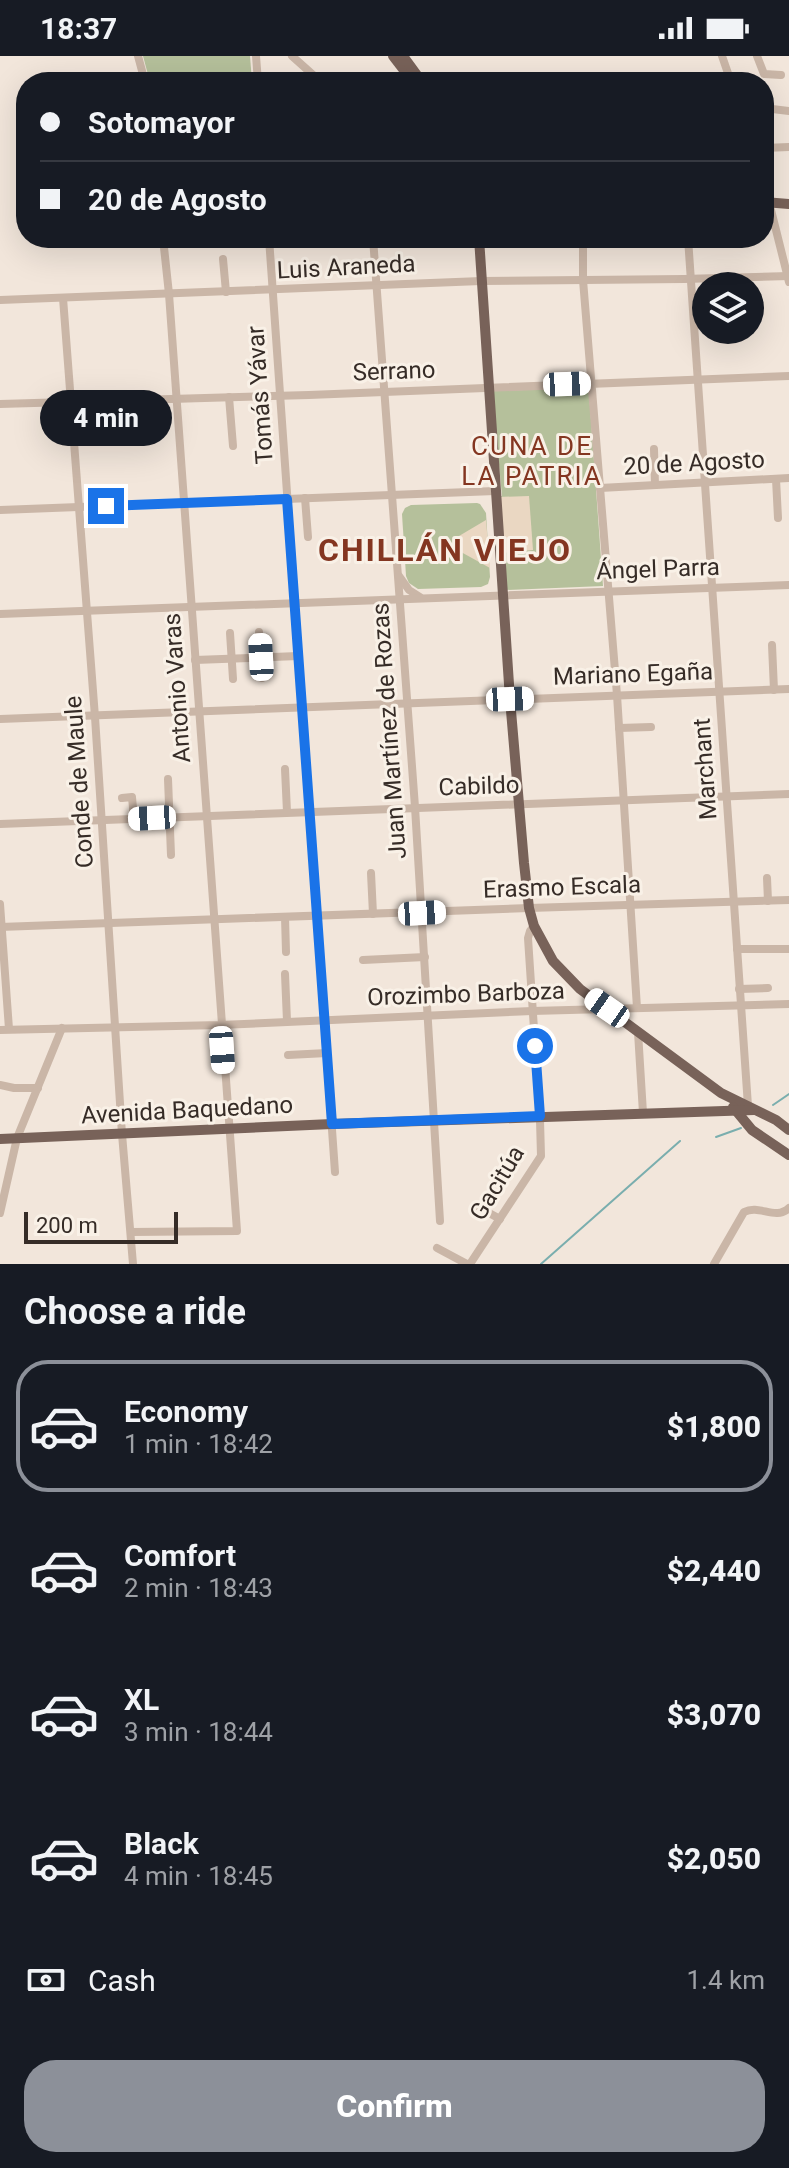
<!DOCTYPE html>
<meta charset="utf-8">
<style>
:root{--surface:#171b24;--page:#20242c;--text:#f1f3f6;--muted:#9ea1a6;--line:#363941;--accent:#8c9099}
body{margin:0;font-family:Roboto,sans-serif;background:var(--page);color:var(--text);height:100vh;display:flex;flex-direction:column;font-size:30px;white-space:nowrap}
*{box-sizing:border-box;margin:0}
p{font-size:26px;color:var(--muted)}
.icon{flex:none;width:44px;height:44px;fill:none;stroke:currentColor;stroke-width:2;stroke-linecap:round;stroke-linejoin:round}
.map{position:relative;height:1208px;overflow:hidden}
.details{display:flex;flex-direction:column;background:var(--surface);flex:1}
.details>*{flex:none}
.banner{position:absolute;left:16px;top:16px;width:758px;height:176px;border-radius:32px;box-shadow:0 8px 32px #0002;display:grid;align-content:center;height:176px;padding:0 24px;background:var(--surface)}
.buttons{position:absolute;left:692px;top:216px;display:grid;gap:16px}
.buttons a{display:grid;place-items:center;width:72px;height:72px;border-radius:50%;background:var(--surface);box-shadow:0 8px 32px #0002;font-size:40px}
.scale{position:absolute;left:24px;bottom:20px;width:154px;box-sizing:border-box;padding-left:8px;border:4px solid #362c27;border-top:0;font-size:22px;line-height:28px;white-space:nowrap;color:#362c27;-webkit-text-stroke:6px #f9f1e7;paint-order:stroke}
.end{position:absolute;width:36px;height:36px;margin:-18px;border:10px solid #1a73e8;background:#fff;box-shadow:0 0 0 4px #fff}
.from{border-radius:50%}
.bubble{position:absolute;height:56px;border-radius:28px;background:var(--surface);box-shadow:0 8px 32px #0002;font-size:26px;font-weight:800;line-height:56px;text-align:center}
.car{position:absolute;width:24px;height:48px;margin:-24px -12px;border-radius:10px;box-shadow:0 0 6px 2px #0007;background:linear-gradient(#fff 24%,#345 0 40%,#fff 0 76%,#345 0 86%,#fff 0)}
.banner b{display:flex;align-items:center;gap:28px;height:76px;font-size:30px}
.banner b+b{border-top:2px solid var(--line)}
.banner i{width:20px;height:20px;background:var(--text)}
ul{padding:0;list-style:none}
li{display:flex;align-items:center;gap:24px;height:132px;margin:0 16px 12px;padding:0 8px;border:4px solid transparent;border-radius:32px}
li div{flex:1}
li b{display:block;font-size:30px}
li em{font-style:normal;font-weight:800}
li.active{border-color:var(--accent)}
li>.icon{width:72px;height:72px;stroke-width:1.5}
h2{padding:0 24px;font-size:36px;line-height:96px}
.pay{display:flex;align-items:center;gap:20px;height:88px;padding:0 24px;font-size:30px}
.pay p{margin-inline-start:auto}
.action{display:flex;gap:16px;margin-top:auto;padding:16px 24px}
.action a{flex:1;height:92px;border-radius:32px;background:var(--accent);color:#fff;font-size:32px;font-weight:800;line-height:92px;text-align:center}
.status{display:flex;justify-content:space-between;align-items:center;height:56px;padding:0 40px;background:var(--surface);direction:ltr}
.status svg{height:22px;fill:currentColor}
.map>svg:first-child{display:block}
.green{fill:#b5c09b}
.plaza{fill:#ead7c2}
.lines{fill:none;stroke-linecap:round;stroke-linejoin:round}
.stream{stroke:#7aaeae;stroke-width:2}
.minor{stroke:#cab6a7;stroke-width:8}
.major{stroke:#786259;stroke-width:10}
.route{stroke:#1a73e8;stroke-width:10}
.labels{text-anchor:middle;stroke-width:6;stroke-linejoin:round;paint-order:stroke}
.street-label{font-size:24px;fill:#362c27;stroke:#f9f1e7}
.neighbourhood-label{font-size:26px;letter-spacing:2px;fill:#843621;stroke:#f9f1e7}
.district-label{font-size:32px;font-weight:bold;letter-spacing:2px;fill:#843621;stroke:#f9f1e7}
</style>
<div class="status"><b>18:37</b><svg viewBox="0 0 49 12"><path d="M0 12V9h3v3zM5 12V6h3v6zM10 12V3h3v9zM15 12V0h3v12zM26 1h20v11H26zM47 4h2v5h-2z"/></svg></div>
<div class="map">
<svg width="789" height="1208" viewBox="0 0 789 1208">
<rect width="100%" height="100%" fill="#f2e6db"/>
<g class="green">
<polygon points="143,0 250,0 252,26 150,26"/>
<polygon points="586,332 589,336 603,530 505,534 498,441 502,440 492,335"/>
<polygon points="477,447 480,448 486,457 490,521 488,528 481,531 418,533 409,527 406,520 402,458 405,452 411,449"/>
</g>
<g class="plaza">
<polygon points="529,440 533,494 502,497 498,441"/>
<polygon points="486,464 490,512 461,496 462,487 459,480"/>
</g>
<g class="lines">
<g class="stream">
<polyline points="773,1049 789,1038"/>
<polyline points="716,1081 741,1072"/>
<polyline points="541,1208 680,1085"/>
</g>
<g class="minor">
<polyline points="138,0 145,26"/>
<polyline points="256,0 258,26"/>
<polyline points="292,0 321,26"/>
<polyline points="722,0 731,26"/>
<polyline points="757,0 764,18 781,19"/>
<polyline points="764,52 789,55"/>
<polyline points="764,92 789,91"/>
<polyline points="764,126 789,226"/>
<polyline points="269,182 335,1116"/>
<polyline points="373,182 415,751 440,1165"/>
<polyline points="583,182 583,224 617,639 637,952"/>
<polyline points="688,182 748,1050"/>
<polyline points="223,203 226,236"/>
<polyline points="63,242 95,661 122,1078 133,1208"/>
<polyline points="0,244 481,225 684,223 789,220"/>
<polyline points="229,341 233,390"/>
<polyline points="0,348 309,339 789,320"/>
<polyline points="654,393 655,429"/>
<polyline points="776,423 778,462"/>
<polyline points="600,432 789,422"/>
<polyline points="305,442 308,481"/>
<polyline points="0,454 495,435"/>
<polyline points="399,520 409,534 420,541"/>
<polyline points="0,558 789,529"/>
<polyline points="259,576 262,622"/>
<polyline points="230,577 233,623"/>
<polyline points="772,589 774,634"/>
<polyline points="195,604 298,600"/>
<polyline points="0,663 789,633"/>
<polyline points="619,672 651,671"/>
<polyline points="285,713 287,756"/>
<polyline points="168,723 171,799"/>
<polyline points="122,742 132,741 134,763"/>
<polyline points="0,768 789,738"/>
<polyline points="371,817 373,858"/>
<polyline points="767,822 768,845"/>
<polyline points="0,848 9,973"/>
<polyline points="285,861 286,896"/>
<polyline points="0,871 529,852 789,844"/>
<polyline points="737,893 789,893"/>
<polyline points="363,904 425,901"/>
<polyline points="285,918 287,965"/>
<polyline points="739,933 768,932"/>
<polyline points="0,974 220,969 532,955 789,948"/>
<polyline points="638,976 643,1057"/>
<polyline points="288,999 327,997"/>
<polyline points="0,1029 14,1032 38,1032"/>
<polyline points="480,1152 500,1163"/>
<polyline points="0,1157 17,1082 62,972"/>
<polyline points="131,1176 237,1175 169,238 163,182"/>
<polyline points="437,1192 467,1208"/>
<polyline points="470,1208 541,1100 540,1064 528,882 530,875 534,870"/>
<path d="M714 1208 744 1156C760 1148 775 1165 789 1152"/>
</g>
<g class="major">
<polyline points="393,0 413,26"/>
<polyline points="403,0 422,26"/>
<polyline points="764,146 789,148"/>
<polyline points="479,182 510,643 524,807 529,852 534,870 553,905 580,933 721,1037 776,1064 789,1074"/>
<polyline points="733,1051 752,1074 789,1099"/>
<polyline points="0,1083 332,1068 754,1054"/>
</g>
</g>
<g class="lines">
<polyline class="route" points="106,450 287,443 332,1068 540,1060 535,990"/>
</g>
<g class="labels">
<g class="street-label">
<text transform="translate(346 211) rotate(-3)" y="8">Luis Araneda</text>
<text transform="translate(394 315) rotate(-2)" y="8">Serrano</text>
<text transform="translate(260 339) rotate(-94)" y="8">Tomás Yávar</text>
<text transform="translate(694 407) rotate(-3)" y="8">20 de Agosto</text>
<text transform="translate(658 513) rotate(-2)" y="8">Ángel Parra</text>
<text transform="translate(633 618) rotate(-2)" y="8">Mariano Egaña</text>
<text transform="translate(177 632) rotate(-94)" y="8">Antonio Varas</text>
<text transform="translate(389 675) rotate(-94)" y="8">Juan Martínez de Rozas</text>
<text transform="translate(705 713) rotate(-94)" y="8">Marchant</text>
<text transform="translate(79 726) rotate(-94)" y="8">Conde de Maule</text>
<text transform="translate(479 730) rotate(-2)" y="8">Cabildo</text>
<text transform="translate(562 831) rotate(-2)" y="8">Erasmo Escala</text>
<text transform="translate(466 938) rotate(-2)" y="8">Orozimbo Barboza</text>
<text transform="translate(187 1054) rotate(-3)" y="8">Avenida Baquedano</text>
<text transform="translate(497 1127) rotate(-59)" y="8">Gacitúa</text>
</g>
<g class="neighbourhood-label">
<text x="532" y="399">CUNA DE<tspan x="532" dy="30">LA PATRIA</tspan></text>
</g>
<g class="district-label">
<text x="445" y="505">CHILLÁN VIEJO</text>
</g>
</g>
</svg>
<div class="buttons">
<a><svg class="icon" aria-label="layers" viewBox="0 0 24 24"><path d="M12 4l9 5-9 5-9-5zM3 14l9 5 9-5"/></svg></a>
</div>
<div class="scale">200 m</div>
<i class="end from" style="left:535px;top:990px"></i>
<i class="end" style="left:106px;top:450px"></i>
<div class="bubble" style="left:40px;top:334px;width:132px">4 min</div>
<i class="car" style="left:567px;top:328px;rotate:88deg"></i>
<i class="car" style="left:261px;top:601px;rotate:357deg"></i>
<i class="car" style="left:510px;top:643px;rotate:88deg"></i>
<i class="car" style="left:152px;top:762px;rotate:267deg"></i>
<i class="car" style="left:422px;top:857px;rotate:87deg"></i>
<i class="car" style="left:607px;top:952px;rotate:305deg"></i>
<i class="car" style="left:222px;top:994px;rotate:176deg"></i>
<div class="banner">
<b><i class="from"></i>Sotomayor</b>
<b><i></i>20 de Agosto</b>
</div>
</div>
<section class="details">
<h2>Choose a ride</h2>
<ul>
<li class="active"><svg class="icon" aria-label="car" viewBox="0 0 24 24"><path d="M5 17H2v-5l4-1 3-4h7l3 4 3 1v5h-3M9 17h6M6 11h13"/><circle cx="7" cy="17" r="2"/><circle cx="17" cy="17" r="2"/></svg><div><b>Economy</b><p>1 min · 18:42</p></div><em>$1,800</em></li>
<li><svg class="icon" aria-label="car" viewBox="0 0 24 24"><path d="M5 17H2v-5l4-1 3-4h7l3 4 3 1v5h-3M9 17h6M6 11h13"/><circle cx="7" cy="17" r="2"/><circle cx="17" cy="17" r="2"/></svg><div><b>Comfort</b><p>2 min · 18:43</p></div><em>$2,440</em></li>
<li><svg class="icon" aria-label="car" viewBox="0 0 24 24"><path d="M5 17H2v-5l4-1 3-4h7l3 4 3 1v5h-3M9 17h6M6 11h13"/><circle cx="7" cy="17" r="2"/><circle cx="17" cy="17" r="2"/></svg><div><b>XL</b><p>3 min · 18:44</p></div><em>$3,070</em></li>
<li><svg class="icon" aria-label="car" viewBox="0 0 24 24"><path d="M5 17H2v-5l4-1 3-4h7l3 4 3 1v5h-3M9 17h6M6 11h13"/><circle cx="7" cy="17" r="2"/><circle cx="17" cy="17" r="2"/></svg><div><b>Black</b><p>4 min · 18:45</p></div><em>$2,050</em></li>
</ul>
<div class="pay"><svg class="icon" aria-label="cash" viewBox="0 0 24 24"><path d="M3 7h18v10H3z"/><circle cx="12" cy="12" r="2"/></svg>Cash<p>1.4 km</p></div>
<div class="action"><a>Confirm</a></div>
</section>
